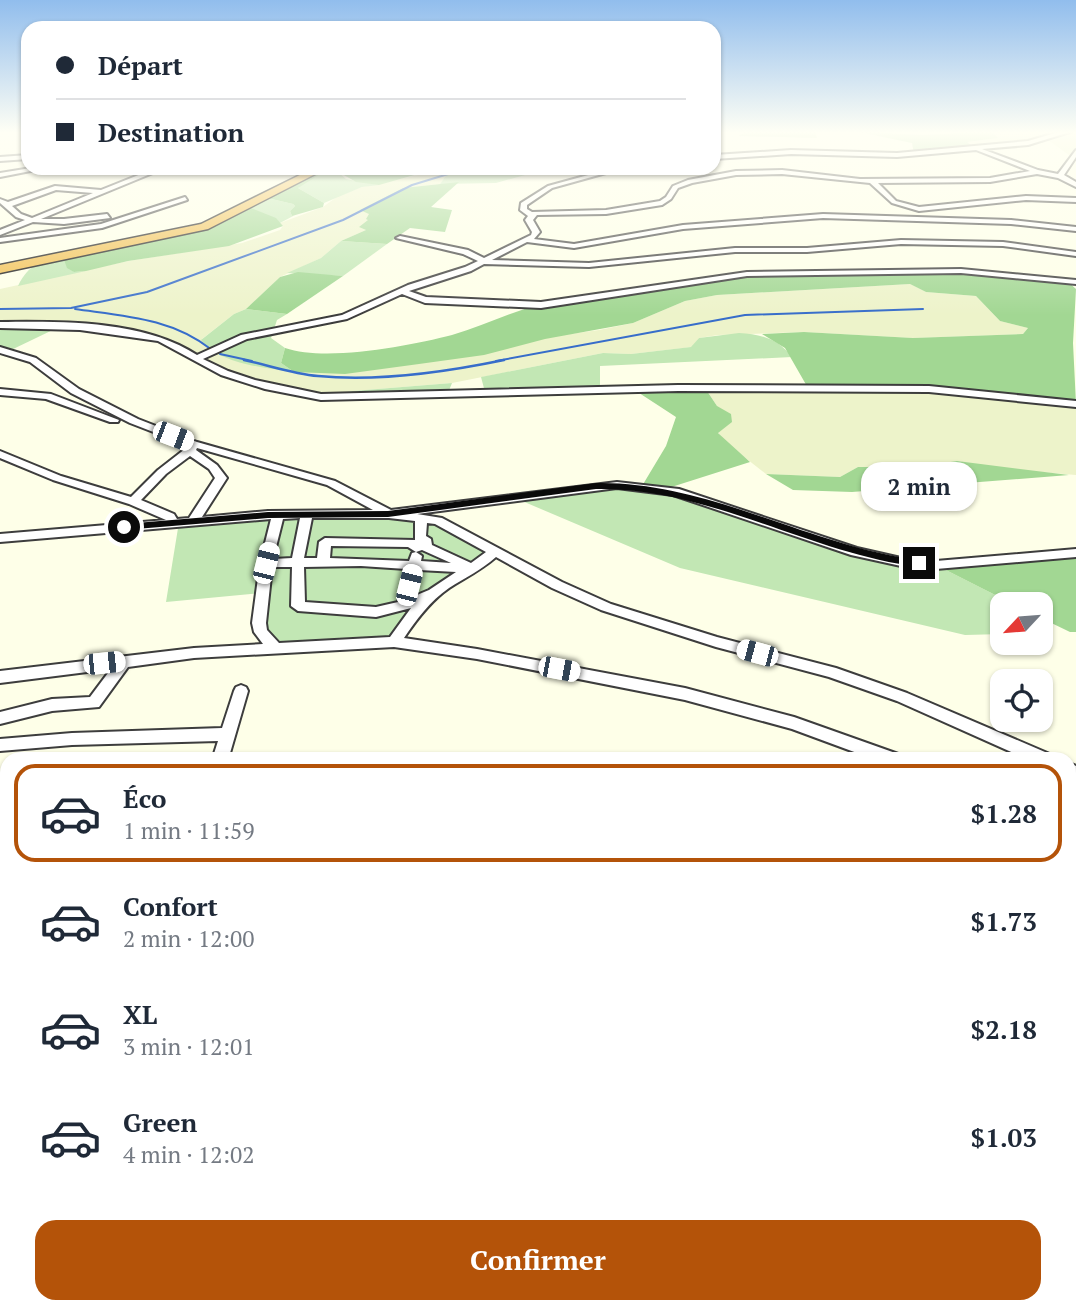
<!DOCTYPE html>
<html lang="fr">
<meta charset="utf-8">
<style>
:root{--surface:#fff;--page:#f6f6f7;--text:#1f2937;--muted:#747a83;--line:#e0e1e3;--accent:#b45309}
body{margin:0;font-family:"PT Serif",serif;background:var(--page);color:var(--text);height:100vh;display:flex;flex-direction:column;font-size:26px;white-space:nowrap}
*{box-sizing:border-box;margin:0}
p{font-size:23px;color:var(--muted)}
.icon{flex:none;width:38px;height:38px;fill:none;stroke:currentColor;stroke-width:2;stroke-linecap:round;stroke-linejoin:round}
.map{position:relative;flex:1;overflow:hidden}
.drawer{position:absolute;left:0px;top:752px;width:1076px;height:562px;display:flex;flex-direction:column;background:var(--surface);border-radius:21px 21px 0 0;box-shadow:0 2px 5px #0004}
.drawer>*{flex:none}
.guide{position:absolute;left:21px;top:21px;width:700px;height:154px;border-radius:21px;box-shadow:0 2px 5px #0004;display:grid;align-content:center;height:154px;padding:0 35px;background:var(--surface)}
.needle{width:46px;rotate:244deg}
.fabs{position:absolute;left:990px;top:592px;display:grid;gap:14px}
.fabs a{display:grid;place-items:center;width:63px;height:63px;border-radius:14px;background:var(--surface);box-shadow:0 2px 5px #0004;font-size:35px}
.end{position:absolute;width:32px;height:32px;margin:-16px;border:9px solid #0a0a0a;background:#fff;box-shadow:0 0 0 4px #fff}
.from{border-radius:50%}
.bubble{position:absolute;height:49px;border-radius:21px;background:var(--surface);box-shadow:0 2px 5px #0004;font-size:23px;font-weight:700;line-height:49px;text-align:center}
.car{position:absolute;width:21px;height:42px;margin:-21px -10px;border-radius:9px;box-shadow:0 0 5px 2px #0007;background:linear-gradient(#fff 24%,#345 0 40%,#fff 0 76%,#345 0 86%,#fff 0)}
.guide b{display:flex;align-items:center;gap:24px;height:66px;font-size:26px}
.guide b+b{border-top:2px solid var(--line)}
.guide i{width:18px;height:18px;background:var(--text)}
ul{padding:12px 0 0;list-style:none}
li{display:flex;align-items:center;gap:21px;height:98px;margin:0 14px 10px;padding:0 21px;border:4px solid transparent;border-radius:21px}
li div{flex:1}
li b{display:block;font-size:26px}
li em{font-style:normal;font-weight:700}
li.active{border-color:var(--accent)}
li>.icon{width:63px;height:63px;stroke-width:1.5}
.primary-button{display:flex;gap:14px;margin-top:auto;padding:14px 35px}
.primary-button a{flex:1;height:80px;border-radius:21px;background:var(--accent);color:#fff;font-size:28px;font-weight:700;line-height:80px;text-align:center}
.map>svg:first-child{display:block}
.farmland{fill:#edf3ca}
.green{fill:#c2e7b4}
.forest{fill:#a2d793}
.lines{fill:none;stroke-linecap:round;stroke-linejoin:round}
.stream-far1{stroke:#376dca;stroke-width:2}
.stream{stroke:#376dca;stroke-width:2.5}
.minor-casing{stroke:#3d3d3d;stroke-width:4}
.highway-casing{stroke:#1b1b1b;stroke-width:3}
.minor{fill:#fff;fill-rule:evenodd}
.highway{fill:#f1c053;fill-rule:evenodd}
.route{fill:#0a0a0a}
</style>
<div class="map">
<svg width="1076" height="1313" viewBox="0 0 1076 1313">
<rect width="100%" height="100%" fill="#feffe8"/>
<g class="farmland">
<polygon points="992,131 1076,131 1076,160 1048,140 975,148 967,145 967,142 997,138"/>
<polygon points="452,168 466,168 447,174 440,184 403,188 361,210 370,214 369,220 360,227 366,230 341,241 321,258 280,277 246,309 234,314 202,339 215,352 226,356 294,372 599,330 633,323 685,301 717,295 910,284 926,292 976,296 1000,321 1028,328 1023,334 913,338 804,332 718,335 699,338 692,347 631,354 603,353 452,383 353,391 321,397 285,391 213,368 169,342 61,326 0,325 0,289 128,261 242,243 280,230 283,226 280,223 323,207 338,196 362,187"/>
<polygon points="705,388 929,389 1076,404 1076,475 1003,469 957,461 918,467 858,467 840,477 766,474 724,441 718,432 717,406"/>
</g>
<g class="green">
<polygon points="322,168 333,168 346,179 379,185 362,187 324,203 298,188 303,182 316,177 318,170"/>
<polygon points="466,168 550,168 496,183 440,184 447,174"/>
<polygon points="263,197 293,204 295,206 290,211 292,216 295,215 280,223 240,210"/>
<polygon points="341,241 387,244 343,276 287,273 321,258"/>
<path d="M63 257 74 272 86 271 18 286C29 264 40 261 63 257Z"/>
<path d="M246 309 287 314 277 320 271 338 285 348 281 363 294 372C266 368 219 364 201 340L234 314Z"/>
<polygon points="0,325 61,326 9,351 0,349"/>
<path d="M739 333C761 334 778 339 792 357L600 366V390L485 392 481 377 603 353 631 354 691 347 699 338Z"/>
<polygon points="452,383 448,393 321,397 353,391"/>
<polygon points="610,485 675,492 855,552 936,565 1013,604 1003,604 1003,634 965,635 680,568 515,498"/>
<polygon points="351,515 439,520 465,530 496,548 448,584 394,642 274,647 261,632 261,593 166,602 179,522"/>
<polygon points="1069,951 1076,952 1076,1194 1069,1198"/>
<polygon points="170,1307 934,1307 932,1313 168,1313"/>
</g>
<g class="forest">
<polygon points="742,131 815,131 817,138 738,136 744,133"/>
<polygon points="854,131 922,135 992,131 998,138 967,142 975,148 914,154 912,143"/>
<polygon points="332,168 439,168 379,185 356,182"/>
<polygon points="318,170 322,173 298,188 324,203 323,207 292,216 290,211 295,206 293,204 263,197"/>
<polygon points="459,182 431,207 452,210 445,232 410,228 387,244 341,241 366,230 359,227 368,220 366,219 369,214 360,210 403,188"/>
<polygon points="251,208 276,218 283,226 229,246 128,261 86,271 74,272 67,268 63,257 188,231 240,210"/>
<path d="M860 270 961 271 1067 281 1076 289 1073 343 1076 404 946 390 808 388 785 348 762 334 804 332 913 338 1023 334 1028 328 1000 321 976 296 926 292 910 284 717 295 685 301 633 323 545 339 484 355 419 364 345 374 294 372 281 363 285 348C326 362 409 346 452 335 483 326 512 311 543 304 647 282 754 274 860 270Z"/>
<polygon points="298,272 343,276 287,314 246,309 280,277"/>
<polygon points="705,388 717,406 731,414 732,422 718,433 750,462 662,490 642,486 666,446 676,417 633,389"/>
<polygon points="957,461 1069,475 852,492 793,490 766,474 840,477 858,467 918,467"/>
<polygon points="1076,553 1076,632 1070,632 1041,618 1041,604 1013,604 936,565"/>
<polygon points="0,881 7,881 7,1307 170,1307 168,1313 0,1313"/>
</g>
<g class="lines">
<g class="stream-far1">
<polyline points="0,309 71,308 147,292 343,220 412,185 468,168"/>
<path d="M75 309C124 316 172 318 212 350"/>
<polyline points="220,354 252,361"/>
<polyline points="496,361 745,315 923,309"/>
</g>
<path class="stream" d="M244 360C268 365 293 374 318 376 378 382 446 372 504 360"/>
<g class="minor-casing">
<g id="minor">
<path d="M1062 131H1073L1028 145 982 149 1038 170 1058 174 1076 150V157L1064 175 1076 182V187L1058 178 1037 174 990 182 878 183 896 201 919 207 1026 196 1076 198V202L1026 200 919 211 892 203 870 183 782 174 736 175 692 183 678 188 671 199 662 205 606 214 537 215 533 220 540 232 534 239 574 244 683 225 823 214 1011 220 1076 227V231L1011 224 823 218 683 229 574 248 527 242 492 260 589 263 735 248H807L901 240 1003 242 1076 252V256L1003 246 901 244 807 252H735L589 267 484 264 471 271 409 291 426 297 541 302 747 272 961 269 1076 280V284L961 273 747 276 541 308 425 303 402 294 347 319 247 339 203 359 228 371 255 380 321 394 678 385 929 386 1076 401V407L929 392 678 391 321 400 265 389 221 375 158 341 80 330 0 328V322C61 321 144 320 197 355L241 335 342 315 408 285 465 267 478 261 463 254 396 238 400 236 468 250 484 258 531 235 532 232 525 220 528 216 520 210 521 203 548 186 614 168H624L552 188 527 205V209L532 212 606 210 660 201 666 197 673 186 688 180 736 171 782 170 860 179 990 178 1030 171 976 150 897 157 791 154 714 159V155L791 150 897 153 1028 141Z"/>
<polygon points="28,155 28,159 0,161 0,157"/>
<polygon points="31,168 46,168 0,177 0,173"/>
<path d="M156 168H165L41 219H64L107 214 110 218 64 224 33 222 0 235V230L25 220 16 217 0 203V199L8 202 55 186 101 190ZM56 190 93 193 32 218 21 214 12 206Z"/>
<polygon points="185,197 187,200 102,228 0,242 0,238 101,224"/>
<path d="M0 347 36 358 79 389 138 419 197 442 335 481 391 510 617 482 679 489 857 548 901 558 936 561 1076 549V557L936 569 901 566 851 555 673 495 617 488 417 514 442 518 562 582 611 604 717 637 836 668 907 693 1052 755 1054 760H1029L897 701 829 677 716 647 601 610 552 588 496 557C481 570 465 578 449 588 430 601 416 620 404 638L477 649 685 688 794 717 901 755 903 760H876L792 729 685 700 477 659 394 647 194 658 128 667 99 707 52 711 0 724V712L52 699 90 697 111 669 0 683V671L194 648 263 644 254 632 252 623 260 563 271 519 0 542V534L166 520 129 504 53 480 0 458V451L61 476 131 497 158 470 185 449 187 445 130 423 71 393 30 362 0 353ZM197 448 327 485 373 510 268 511 202 517 227 478 217 465 196 450ZM190 456 209 469 215 478 189 518 177 519 174 514 141 500 166 474ZM300 518 292 558 273 559 283 519ZM312 518H389L415 521V540L325 538 319 542 317 558H304ZM427 523 435 524 486 552 471 563 432 545 431 539 426 536ZM331 546 408 547 416 552 412 553 409 561 330 558ZM422 550 451 563 421 561 422 556 416 552ZM361 566 406 569 398 602 376 607 305 602 304 567ZM272 567H292L291 606 298 611 376 617 411 608 390 637 279 643 267 630 266 623ZM419 570 456 572 429 590 412 597Z"/>
<polygon points="0,389 51,394 119,420 118,422 110,422 46,399 0,395"/>
<polygon points="241,685 246,687 248,691 228,760 212,760 218,741 72,745 0,751 0,739 72,733 222,728 234,691 236,687"/>
<polygon points="1069,763 1076,766 1076,780 1069,777"/>
<polygon points="1069,836 1076,839 1076,856 1069,853"/>
<rect x="0" y="848" width="7" height="16"/>
<polygon points="1069,942 1076,943 1076,961 1069,960"/>
</g>
</g>
<g class="highway-casing">
<g id="highway">
<polygon points="170,168 226,168 221,171 175,171"/>
<polygon points="314,168 327,168 208,229 0,273 0,265 201,224"/>
</g>
</g>
<use href="#minor" class="minor"/>
<use href="#highway" class="highway"/>
</g>
<linearGradient id="sky" x2="0" y2="1"><stop stop-color="#91bded"/><stop offset="0.42" stop-color="#fffff5"/><stop offset="1" stop-color="#fffff5" stop-opacity="0"/></linearGradient>
<rect width="1076" height="315" fill="url(#sky)"/>
<path class="route" d="M596 483C709 481 808 546 919 560L924 563 919 567C808 553 709 487 596 489L388 517 268 518 124 530 119 527 124 524 268 512 388 511Z"/>
</svg>
<div class="fabs">
<a><svg class="needle" viewBox="-14 -14 28 28"><path d="M0-13l5 13h-10z" fill="#e53935"/><path d="M0 13l5-13h-10z" fill="#747a83"/></svg></a>
<a><svg class="icon" aria-label="locate" viewBox="0 0 24 24"><circle cx="12" cy="12" r="6"/><path d="M12 2v4M12 18v4M2 12h4M18 12h4"/></svg></a>
</div>
<i class="end from" style="left:124px;top:527px"></i>
<i class="end" style="left:919px;top:563px"></i>
<div class="bubble" style="left:861px;top:462px;width:116px">2 min</div>
<i class="car" style="left:173px;top:436px;rotate:111deg"></i>
<i class="car" style="left:266px;top:563px;rotate:14deg"></i>
<i class="car" style="left:409px;top:585px;rotate:14deg"></i>
<i class="car" style="left:757px;top:653px;rotate:285deg"></i>
<i class="car" style="left:104px;top:663px;rotate:84deg"></i>
<i class="car" style="left:559px;top:669px;rotate:101deg"></i>
<div class="guide">
<b><i class="from"></i>Départ</b>
<b><i></i>Destination</b>
</div>
<section class="drawer">
<ul>
<li class="active"><svg class="icon" aria-label="car" viewBox="0 0 24 24"><path d="M5 17H2v-5l4-1 3-4h7l3 4 3 1v5h-3M9 17h6M6 11h13"/><circle cx="7" cy="17" r="2"/><circle cx="17" cy="17" r="2"/></svg><div><b>Éco</b><p>1 min · 11:59</p></div><em>$1.28</em></li>
<li><svg class="icon" aria-label="car" viewBox="0 0 24 24"><path d="M5 17H2v-5l4-1 3-4h7l3 4 3 1v5h-3M9 17h6M6 11h13"/><circle cx="7" cy="17" r="2"/><circle cx="17" cy="17" r="2"/></svg><div><b>Confort</b><p>2 min · 12:00</p></div><em>$1.73</em></li>
<li><svg class="icon" aria-label="car" viewBox="0 0 24 24"><path d="M5 17H2v-5l4-1 3-4h7l3 4 3 1v5h-3M9 17h6M6 11h13"/><circle cx="7" cy="17" r="2"/><circle cx="17" cy="17" r="2"/></svg><div><b>XL</b><p>3 min · 12:01</p></div><em>$2.18</em></li>
<li><svg class="icon" aria-label="car" viewBox="0 0 24 24"><path d="M5 17H2v-5l4-1 3-4h7l3 4 3 1v5h-3M9 17h6M6 11h13"/><circle cx="7" cy="17" r="2"/><circle cx="17" cy="17" r="2"/></svg><div><b>Green</b><p>4 min · 12:02</p></div><em>$1.03</em></li>
</ul>
<div class="primary-button"><a>Confirmer</a></div>
</section>
</div>
